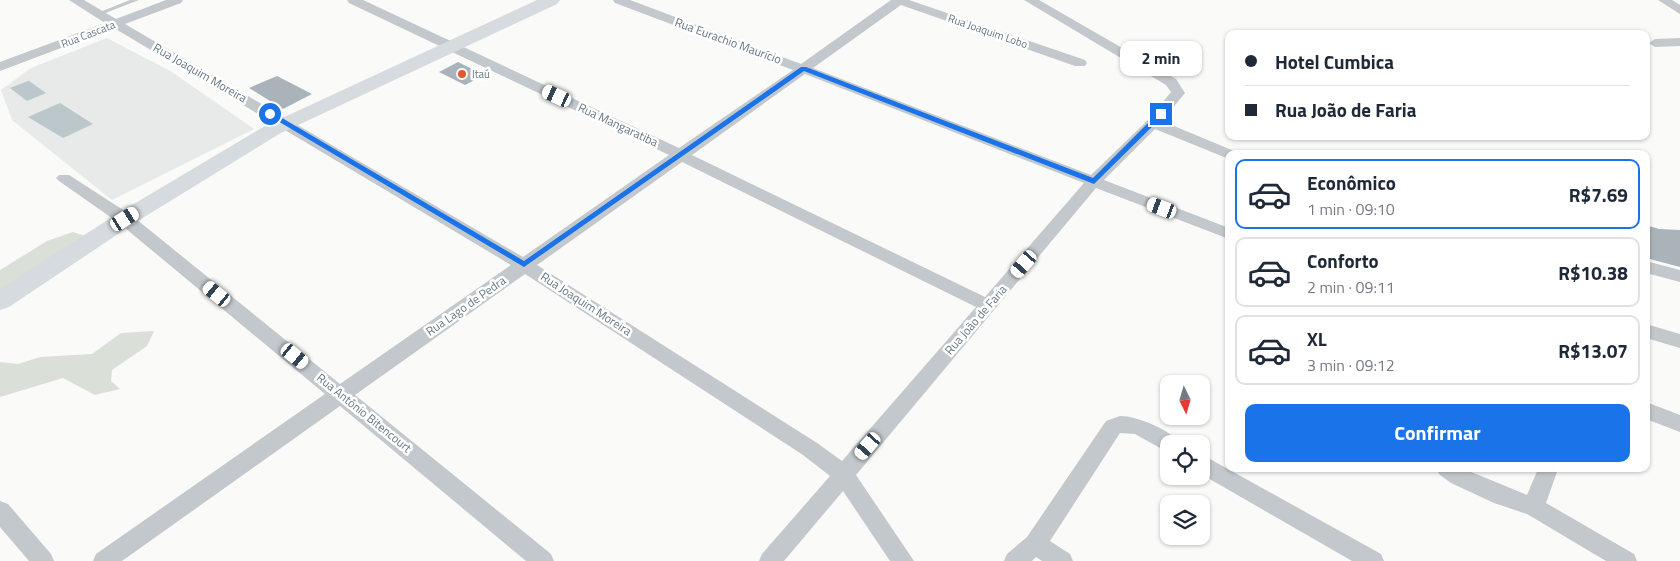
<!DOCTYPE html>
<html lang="pt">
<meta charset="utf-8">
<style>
:root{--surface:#fff;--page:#f2f2f3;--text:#1f2937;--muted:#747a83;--line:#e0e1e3;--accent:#1a73e8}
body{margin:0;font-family:"Titillium Web",sans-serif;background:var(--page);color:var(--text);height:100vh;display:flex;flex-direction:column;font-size:19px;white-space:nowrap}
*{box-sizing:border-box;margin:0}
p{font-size:16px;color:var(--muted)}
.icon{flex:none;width:28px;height:28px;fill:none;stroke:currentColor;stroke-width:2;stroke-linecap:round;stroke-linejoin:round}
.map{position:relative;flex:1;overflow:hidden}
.drawer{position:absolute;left:1225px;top:150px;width:425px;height:322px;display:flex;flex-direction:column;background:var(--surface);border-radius:10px;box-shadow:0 1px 4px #0004}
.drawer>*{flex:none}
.hud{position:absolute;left:1225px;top:30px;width:425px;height:110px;border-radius:10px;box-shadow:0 1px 4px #0004;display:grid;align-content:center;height:110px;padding:0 20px;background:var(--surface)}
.needle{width:32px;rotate:175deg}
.controls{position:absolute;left:1160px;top:375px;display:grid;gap:10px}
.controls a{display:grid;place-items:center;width:50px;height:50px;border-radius:10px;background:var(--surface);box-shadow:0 1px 4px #0004;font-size:25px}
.end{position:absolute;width:22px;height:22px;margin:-11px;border:6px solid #1a73e8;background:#fff;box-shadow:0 0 0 2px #fff}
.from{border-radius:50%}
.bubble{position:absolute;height:35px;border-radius:10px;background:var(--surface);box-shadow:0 1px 4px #0004;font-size:16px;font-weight:700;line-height:35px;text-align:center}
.car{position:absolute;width:15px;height:30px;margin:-15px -8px;border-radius:6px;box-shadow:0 0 4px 1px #0007;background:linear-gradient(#fff 24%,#345 0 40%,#fff 0 76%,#345 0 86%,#fff 0)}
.hud b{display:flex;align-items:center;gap:18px;height:48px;font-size:19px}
.hud b+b{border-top:1px solid var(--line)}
.hud i{width:12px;height:12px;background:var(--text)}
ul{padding:9px 0 0;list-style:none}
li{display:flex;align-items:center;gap:15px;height:70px;margin:0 10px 8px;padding:0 10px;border:2px solid var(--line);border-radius:10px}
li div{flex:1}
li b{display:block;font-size:19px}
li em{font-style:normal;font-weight:700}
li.current{border-color:var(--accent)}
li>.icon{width:45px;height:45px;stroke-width:1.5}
.action{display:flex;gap:10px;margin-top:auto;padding:10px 20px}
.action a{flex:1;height:58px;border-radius:10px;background:var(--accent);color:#fff;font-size:20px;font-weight:700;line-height:58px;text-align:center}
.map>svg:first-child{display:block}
.built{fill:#e8e9e9}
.green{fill:#dadfd7}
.water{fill:#bbc7cb}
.building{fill:#aab3b9}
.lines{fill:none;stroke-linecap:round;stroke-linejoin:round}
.lane{fill:#c3c8cc;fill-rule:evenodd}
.street{fill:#c3c8cc;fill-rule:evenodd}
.secondary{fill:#d6dbdf;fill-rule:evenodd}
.route{fill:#1a73e8}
.poi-dot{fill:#e4572e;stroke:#fff;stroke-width:2}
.labels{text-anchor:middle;stroke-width:5;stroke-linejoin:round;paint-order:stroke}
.far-street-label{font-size:11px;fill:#657683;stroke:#fff}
.far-poi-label{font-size:11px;fill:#657683;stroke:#fff;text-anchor:start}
.street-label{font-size:12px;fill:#657683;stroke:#fff}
</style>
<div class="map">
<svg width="1680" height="561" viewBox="0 0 1680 561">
<rect width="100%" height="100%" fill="#fafaf8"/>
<polygon class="built" points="107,38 172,72 254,129 112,200 12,120 1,90 31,68"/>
<g class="green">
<polygon points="73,232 89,237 0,291 0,270 47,241"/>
<polygon points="154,331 147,346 112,370 111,381 120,389 95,395 63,378 0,397 0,362 18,364 40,357 92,354 121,333"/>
</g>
<g class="water">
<polygon points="28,81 29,81 46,93 27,101 10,88"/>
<polygon points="60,103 93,124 63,138 28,117"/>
</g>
<g class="building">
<polygon points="458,62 484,75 465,85 439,72"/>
<polygon points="277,76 312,94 283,109 249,88"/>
<polygon points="1646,225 1659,229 1680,230 1680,267 1646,258"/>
</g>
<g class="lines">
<polygon class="lane" points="130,0 139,0 100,15 95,14"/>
<g class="street">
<path d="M69 0H84L116 19 166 0H183L181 3 125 24 523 257 669 155 349 3 347 0H363L679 148 793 70 615 3 613 0H630L801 64 891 0H909L1085 60 1087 63 1085 66H1075L901 5 813 68 1091 175 1148 120 1171 92 1166 85 1024 0H1039L1176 79 1185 93 1162 121 1234 151 1236 154H1229V158L1224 157 1155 129 1104 180 1229 228V239L1096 188 856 475 914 561H890L843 491 784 561H759L762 554 830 476 803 455 525 274 355 395 551 554 554 561H526L340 406 122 561H93L96 554 325 394 119 223 59 181 56 178 59 175H69L131 215 340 384 511 265 114 28 0 71V62L105 23ZM805 74 1084 183 985 297 692 155ZM682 162 976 307 842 461 817 443 537 265Z"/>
<polygon points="1658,0 1672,0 1680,5 1680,14"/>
<polygon points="1680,38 1680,46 1655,47 1649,43 1655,39"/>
<polygon points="1646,261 1680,270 1680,282 1646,273"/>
<polygon points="1646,324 1680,334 1680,348 1646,338"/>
<polygon points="1646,402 1680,415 1680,432 1646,419"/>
<path d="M1120 416C1136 416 1171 429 1179 444H1169V453L1135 434 1120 433 1050 541 1070 554 1073 561H1042L1036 557 1032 561H1004L1007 554 1027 537 1106 421Z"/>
<polygon points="1201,454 1381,554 1384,561 1352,561 1201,474"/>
<polygon points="1436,469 1464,469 1527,495 1538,469 1558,469 1546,503 1634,554 1637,561 1606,561 1527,514 1494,503 1451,483 1440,475"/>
<polygon points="0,501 8,504 51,554 54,561 29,561 0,527"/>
</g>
<polygon class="secondary" points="537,0 560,0 557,4 279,134 133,224 9,307 0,310 0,289 117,214 265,126"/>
</g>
<polygon class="route" points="801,67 806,67 1093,178 1159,112 1165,114 1094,184 804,71 524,267 266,114 272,112 524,261"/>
<circle class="poi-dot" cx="462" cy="74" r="5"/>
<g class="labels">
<g class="far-street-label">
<text transform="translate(988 31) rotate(19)" y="4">Rua Joaquim Lobo</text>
<text transform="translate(88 34) rotate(-21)" y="4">Rua Cascata</text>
</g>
<g class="far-poi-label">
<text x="472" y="78">Itaú</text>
</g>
<g class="street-label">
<text transform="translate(728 41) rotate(20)" y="4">Rua Eurachio Maurício</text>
<text transform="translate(200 73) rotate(30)" y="4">Rua Joaquim Moreira</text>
<text transform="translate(618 125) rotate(25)" y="4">Rua Mangaratiba</text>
<text transform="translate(586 304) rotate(33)" y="4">Rua Joaquim Moreira</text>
<text transform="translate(466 306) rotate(-35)" y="4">Rua Lago de Pedra</text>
<text transform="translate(976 320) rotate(-49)" y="4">Rua João de Faria</text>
<text transform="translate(364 413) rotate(39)" y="4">Rua Antônio Bitencourt</text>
</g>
</g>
</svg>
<div class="controls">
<a><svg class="needle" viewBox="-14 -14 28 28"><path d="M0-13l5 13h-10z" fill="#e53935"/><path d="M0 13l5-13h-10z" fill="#747a83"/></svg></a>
<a><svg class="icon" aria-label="locate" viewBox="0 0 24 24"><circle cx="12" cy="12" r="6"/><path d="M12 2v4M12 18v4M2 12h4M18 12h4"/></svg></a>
<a><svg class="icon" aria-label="layers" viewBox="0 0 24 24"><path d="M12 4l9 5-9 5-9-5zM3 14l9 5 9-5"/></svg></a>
</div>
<i class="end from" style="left:270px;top:114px"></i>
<i class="end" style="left:1161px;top:114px"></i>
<div class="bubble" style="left:1120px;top:41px;width:82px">2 min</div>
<i class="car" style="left:557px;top:96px;rotate:295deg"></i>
<i class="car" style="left:1162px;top:208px;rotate:291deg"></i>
<i class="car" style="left:125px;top:219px;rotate:58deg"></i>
<i class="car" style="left:1024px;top:264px;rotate:221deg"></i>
<i class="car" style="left:217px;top:294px;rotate:309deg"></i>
<i class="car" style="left:295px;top:356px;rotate:129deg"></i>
<i class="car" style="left:868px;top:446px;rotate:221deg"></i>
<div class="hud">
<b><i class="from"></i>Hotel Cumbica</b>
<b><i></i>Rua João de Faria</b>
</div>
<section class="drawer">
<ul>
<li class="current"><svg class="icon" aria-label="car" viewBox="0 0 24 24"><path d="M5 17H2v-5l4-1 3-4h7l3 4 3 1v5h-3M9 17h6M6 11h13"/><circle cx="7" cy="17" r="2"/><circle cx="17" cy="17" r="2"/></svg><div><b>Econômico</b><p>1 min · 09:10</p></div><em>R$7.69</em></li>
<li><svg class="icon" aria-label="car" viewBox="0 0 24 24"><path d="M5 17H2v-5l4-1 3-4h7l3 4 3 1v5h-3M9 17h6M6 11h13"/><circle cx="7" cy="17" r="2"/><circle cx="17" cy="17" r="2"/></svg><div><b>Conforto</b><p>2 min · 09:11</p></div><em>R$10.38</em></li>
<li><svg class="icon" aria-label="car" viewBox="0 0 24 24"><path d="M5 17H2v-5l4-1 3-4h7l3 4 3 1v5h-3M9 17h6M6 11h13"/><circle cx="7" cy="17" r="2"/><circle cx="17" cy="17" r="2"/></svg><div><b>XL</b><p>3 min · 09:12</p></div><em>R$13.07</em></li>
</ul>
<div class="action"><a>Confirmar</a></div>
</section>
</div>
